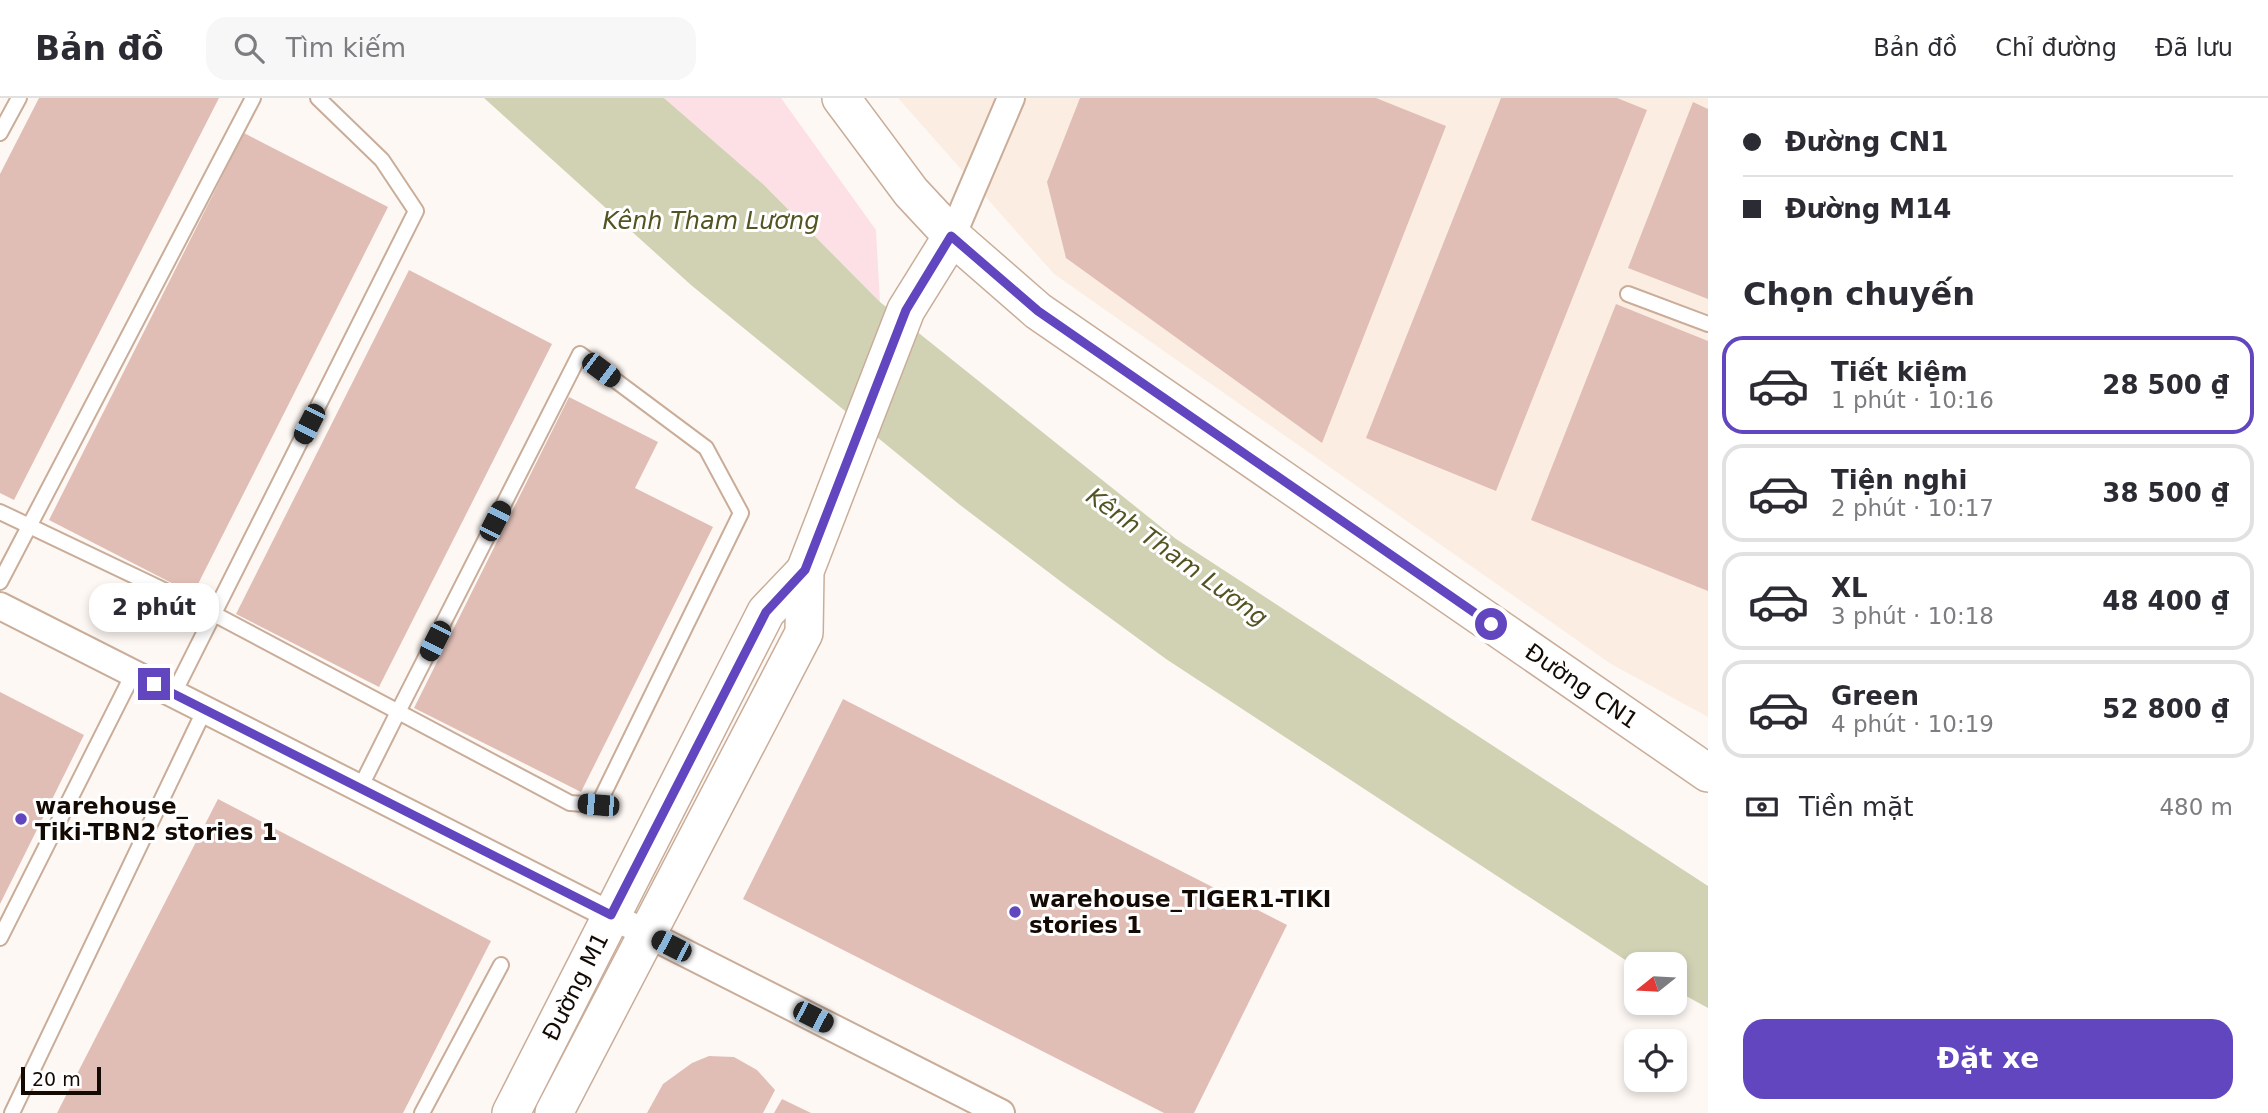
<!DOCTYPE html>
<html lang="vi">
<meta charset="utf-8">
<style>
:root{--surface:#fff;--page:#f7f7f7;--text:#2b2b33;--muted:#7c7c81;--line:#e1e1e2;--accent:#6146bf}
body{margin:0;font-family:"DejaVu Sans",sans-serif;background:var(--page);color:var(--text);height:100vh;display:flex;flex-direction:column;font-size:26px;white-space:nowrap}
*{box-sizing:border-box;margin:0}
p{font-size:23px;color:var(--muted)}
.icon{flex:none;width:38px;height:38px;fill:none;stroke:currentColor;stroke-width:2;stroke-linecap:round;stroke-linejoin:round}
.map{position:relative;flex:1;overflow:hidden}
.details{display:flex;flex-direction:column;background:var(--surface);width:560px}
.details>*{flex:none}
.banner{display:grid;align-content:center;height:154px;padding:0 35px;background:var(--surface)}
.needle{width:46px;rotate:252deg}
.tools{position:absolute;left:1624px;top:854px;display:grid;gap:14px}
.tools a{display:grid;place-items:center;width:63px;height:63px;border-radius:14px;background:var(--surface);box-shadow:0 4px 10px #0003;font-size:35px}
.scale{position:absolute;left:21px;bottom:18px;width:80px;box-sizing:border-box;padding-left:7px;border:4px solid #130a04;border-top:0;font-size:19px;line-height:24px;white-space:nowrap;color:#130a04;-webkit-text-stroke:5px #fff;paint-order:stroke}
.end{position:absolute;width:32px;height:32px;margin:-16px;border:9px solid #6146bf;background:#fff;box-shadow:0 0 0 4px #fff}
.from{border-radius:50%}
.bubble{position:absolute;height:49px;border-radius:21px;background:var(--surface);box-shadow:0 4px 10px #0003;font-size:23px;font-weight:700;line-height:49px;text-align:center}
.car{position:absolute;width:21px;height:42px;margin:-21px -10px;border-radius:9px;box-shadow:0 0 5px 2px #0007;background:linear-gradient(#222 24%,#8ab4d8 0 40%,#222 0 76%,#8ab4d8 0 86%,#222 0)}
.banner b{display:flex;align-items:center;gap:24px;height:66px;font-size:26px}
.banner b+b{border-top:2px solid var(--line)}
.banner i{width:18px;height:18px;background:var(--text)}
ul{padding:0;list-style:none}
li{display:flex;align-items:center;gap:21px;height:98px;margin:0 14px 10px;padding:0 21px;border:4px solid var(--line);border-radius:21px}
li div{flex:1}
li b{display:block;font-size:26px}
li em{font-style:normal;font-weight:700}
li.selected{border-color:var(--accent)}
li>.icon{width:63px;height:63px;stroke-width:1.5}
h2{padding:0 35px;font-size:32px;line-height:84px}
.pay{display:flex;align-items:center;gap:18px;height:77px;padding:0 35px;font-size:26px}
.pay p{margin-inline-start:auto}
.button{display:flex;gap:14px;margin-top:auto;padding:14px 35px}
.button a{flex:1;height:80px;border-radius:21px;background:var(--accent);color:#fff;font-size:28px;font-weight:700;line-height:80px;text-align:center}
header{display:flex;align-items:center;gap:42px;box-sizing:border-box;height:98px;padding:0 35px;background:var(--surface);border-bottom:2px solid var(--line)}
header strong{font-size:33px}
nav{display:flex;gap:38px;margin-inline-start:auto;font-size:24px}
.search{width:490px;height:63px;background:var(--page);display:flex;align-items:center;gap:18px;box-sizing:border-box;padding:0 24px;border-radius:21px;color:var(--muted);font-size:26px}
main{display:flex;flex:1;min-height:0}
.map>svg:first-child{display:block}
.built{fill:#fcede3}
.green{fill:#fde0e5}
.water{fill:#d1d2b4}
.building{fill:#e0beb6}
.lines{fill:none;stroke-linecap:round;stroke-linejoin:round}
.lane-casing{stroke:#c9ad99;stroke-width:18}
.street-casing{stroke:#c9ad99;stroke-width:30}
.secondary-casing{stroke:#c9ad99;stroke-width:40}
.lane{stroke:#fff;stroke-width:14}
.street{stroke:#fff;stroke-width:26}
.secondary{stroke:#fff;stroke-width:37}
.route{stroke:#6146bf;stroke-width:9}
.poi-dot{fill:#6146bf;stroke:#fff;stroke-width:2.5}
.labels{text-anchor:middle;stroke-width:6;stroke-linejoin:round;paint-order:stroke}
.street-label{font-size:23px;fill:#130a04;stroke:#fff}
.poi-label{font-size:23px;font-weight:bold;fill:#130a04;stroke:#fff;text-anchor:start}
.water-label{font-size:24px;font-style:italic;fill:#535421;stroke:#fff}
</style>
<header>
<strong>Bản đồ</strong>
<div class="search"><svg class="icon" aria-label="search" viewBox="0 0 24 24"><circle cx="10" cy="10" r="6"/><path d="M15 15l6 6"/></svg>Tìm kiếm</div>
<nav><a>Bản đồ</a><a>Chỉ đường</a><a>Đã lưu</a></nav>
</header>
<main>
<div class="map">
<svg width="1708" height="1015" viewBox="0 0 1708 1015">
<rect width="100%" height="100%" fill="#fef8f4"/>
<polygon class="built" points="898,0 1708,0 1708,619 1611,566 1054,176"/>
<polygon class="green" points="664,0 781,0 876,132 880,204 764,87"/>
<polygon class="water" points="484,0 664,0 764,87 880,204 1176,441 1708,788 1708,910 1675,892 1675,866 1636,866 1636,869 1166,561 1068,489 960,407 691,187"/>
<g class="building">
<polygon points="39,0 219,0 14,402 0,395 0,76"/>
<polygon points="1080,0 1376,0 1446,28 1322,345 1066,160 1047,84"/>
<polygon points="1501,0 1617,0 1647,12 1496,393 1366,340"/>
<polygon points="1693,4 1708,11 1708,201 1628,170"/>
<polygon points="244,35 388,109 193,496 49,422"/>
<polygon points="409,172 552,246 379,589 236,516"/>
<polygon points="1616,206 1708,243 1708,493 1531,422"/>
<polygon points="569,299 658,344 635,390 713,429 581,694 414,610"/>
<polygon points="0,594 84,637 0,806"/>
<polygon points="843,601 1287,827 1194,1015 1164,1015 743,801"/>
<polygon points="218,701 491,843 403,1015 57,1015"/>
<polygon points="709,958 734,959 757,972 775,992 763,1015 647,1015 663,986 692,965"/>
<polygon points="782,1001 811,1015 774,1015"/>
</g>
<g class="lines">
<g class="lane-casing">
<g id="lane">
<polyline points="0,35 19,0"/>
<polyline points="1628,196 1708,226"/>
<polyline points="0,414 214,516 570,705 598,707 741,415 706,350 580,256 398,614 360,690"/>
<polyline points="0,484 253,0"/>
<polyline points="174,595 416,113 382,62 318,0"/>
<polyline points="0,840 133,576"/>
<polyline points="12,1015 205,611"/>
<polyline points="422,1015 501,867"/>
</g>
</g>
<g class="street-casing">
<g id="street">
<polyline points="952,138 1011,0"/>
<polyline points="0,508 1001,1015"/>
</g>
</g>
<g class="secondary-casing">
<g id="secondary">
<path id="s1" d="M841 0 911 94 952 138 1038 213 1708 675"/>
<path id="s2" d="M511 1015 766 514 805 473"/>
<polyline points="554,1015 804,535 805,473 906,212 952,138"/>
</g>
</g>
<use href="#lane" class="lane"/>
<use href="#street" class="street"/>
<use href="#secondary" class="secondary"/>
</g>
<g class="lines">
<polyline class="route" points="154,586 611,817 766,514 805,472 906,212 951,138 1038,213 1491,526"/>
</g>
<g class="poi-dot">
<circle cx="21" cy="721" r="7"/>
<circle cx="1015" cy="814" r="7"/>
</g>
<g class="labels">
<g class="street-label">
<text dy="8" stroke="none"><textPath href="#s1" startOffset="952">Đường CN1</textPath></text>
<text dy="8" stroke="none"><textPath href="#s2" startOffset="142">Đường M1</textPath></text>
</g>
<g class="poi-label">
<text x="35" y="716">warehouse_<tspan x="35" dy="26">Tiki-TBN2 stories 1</tspan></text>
<text x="1029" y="809">warehouse_TIGER1-TIKI<tspan x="1029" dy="26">stories 1</tspan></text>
</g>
<g class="water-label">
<text x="711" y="131">Kênh Tham Lương</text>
<text transform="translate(1177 459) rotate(36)" y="8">Kênh Tham Lương</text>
</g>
</g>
</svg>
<div class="tools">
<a><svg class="needle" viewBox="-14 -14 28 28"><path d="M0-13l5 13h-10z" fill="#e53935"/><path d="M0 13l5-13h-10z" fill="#7c7c81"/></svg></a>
<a><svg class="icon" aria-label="locate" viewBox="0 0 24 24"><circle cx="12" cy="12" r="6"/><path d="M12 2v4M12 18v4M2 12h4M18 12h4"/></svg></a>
</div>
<div class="scale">20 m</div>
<i class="end from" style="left:1491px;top:526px"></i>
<i class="end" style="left:154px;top:586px"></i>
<div class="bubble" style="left:89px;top:485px;width:130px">2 phút</div>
<i class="car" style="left:601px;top:272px;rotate:127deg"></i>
<i class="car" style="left:309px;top:326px;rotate:207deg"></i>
<i class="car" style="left:495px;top:423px;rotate:27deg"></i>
<i class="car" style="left:435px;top:543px;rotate:207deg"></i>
<i class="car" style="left:598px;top:707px;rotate:275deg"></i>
<i class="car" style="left:671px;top:848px;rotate:297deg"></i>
<i class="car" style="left:813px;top:919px;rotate:117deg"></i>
</div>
<section class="details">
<div class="banner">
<b><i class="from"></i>Đường CN1</b>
<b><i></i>Đường M14</b>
</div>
<h2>Chọn chuyến</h2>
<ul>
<li class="selected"><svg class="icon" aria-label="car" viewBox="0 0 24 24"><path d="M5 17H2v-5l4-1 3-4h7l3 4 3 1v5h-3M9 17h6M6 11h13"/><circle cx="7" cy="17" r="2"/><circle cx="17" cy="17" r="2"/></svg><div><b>Tiết kiệm</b><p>1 phút · 10:16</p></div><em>28 500 ₫</em></li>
<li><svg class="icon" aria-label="car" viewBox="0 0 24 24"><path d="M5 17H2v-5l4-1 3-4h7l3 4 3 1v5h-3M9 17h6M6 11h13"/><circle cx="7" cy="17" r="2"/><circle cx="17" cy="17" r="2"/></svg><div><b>Tiện nghi</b><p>2 phút · 10:17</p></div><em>38 500 ₫</em></li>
<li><svg class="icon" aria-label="car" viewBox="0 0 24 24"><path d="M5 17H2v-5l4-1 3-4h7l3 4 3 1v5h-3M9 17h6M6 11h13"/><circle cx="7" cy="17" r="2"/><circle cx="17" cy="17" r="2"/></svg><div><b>XL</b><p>3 phút · 10:18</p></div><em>48 400 ₫</em></li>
<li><svg class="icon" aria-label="car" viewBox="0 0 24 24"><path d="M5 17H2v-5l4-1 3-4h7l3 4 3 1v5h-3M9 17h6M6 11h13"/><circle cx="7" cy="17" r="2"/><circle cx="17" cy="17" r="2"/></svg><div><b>Green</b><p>4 phút · 10:19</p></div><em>52 800 ₫</em></li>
</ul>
<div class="pay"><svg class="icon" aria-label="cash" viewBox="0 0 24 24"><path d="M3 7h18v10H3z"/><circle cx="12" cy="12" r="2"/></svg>Tiền mặt<p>480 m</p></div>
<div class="button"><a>Đặt xe</a></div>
</section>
</main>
